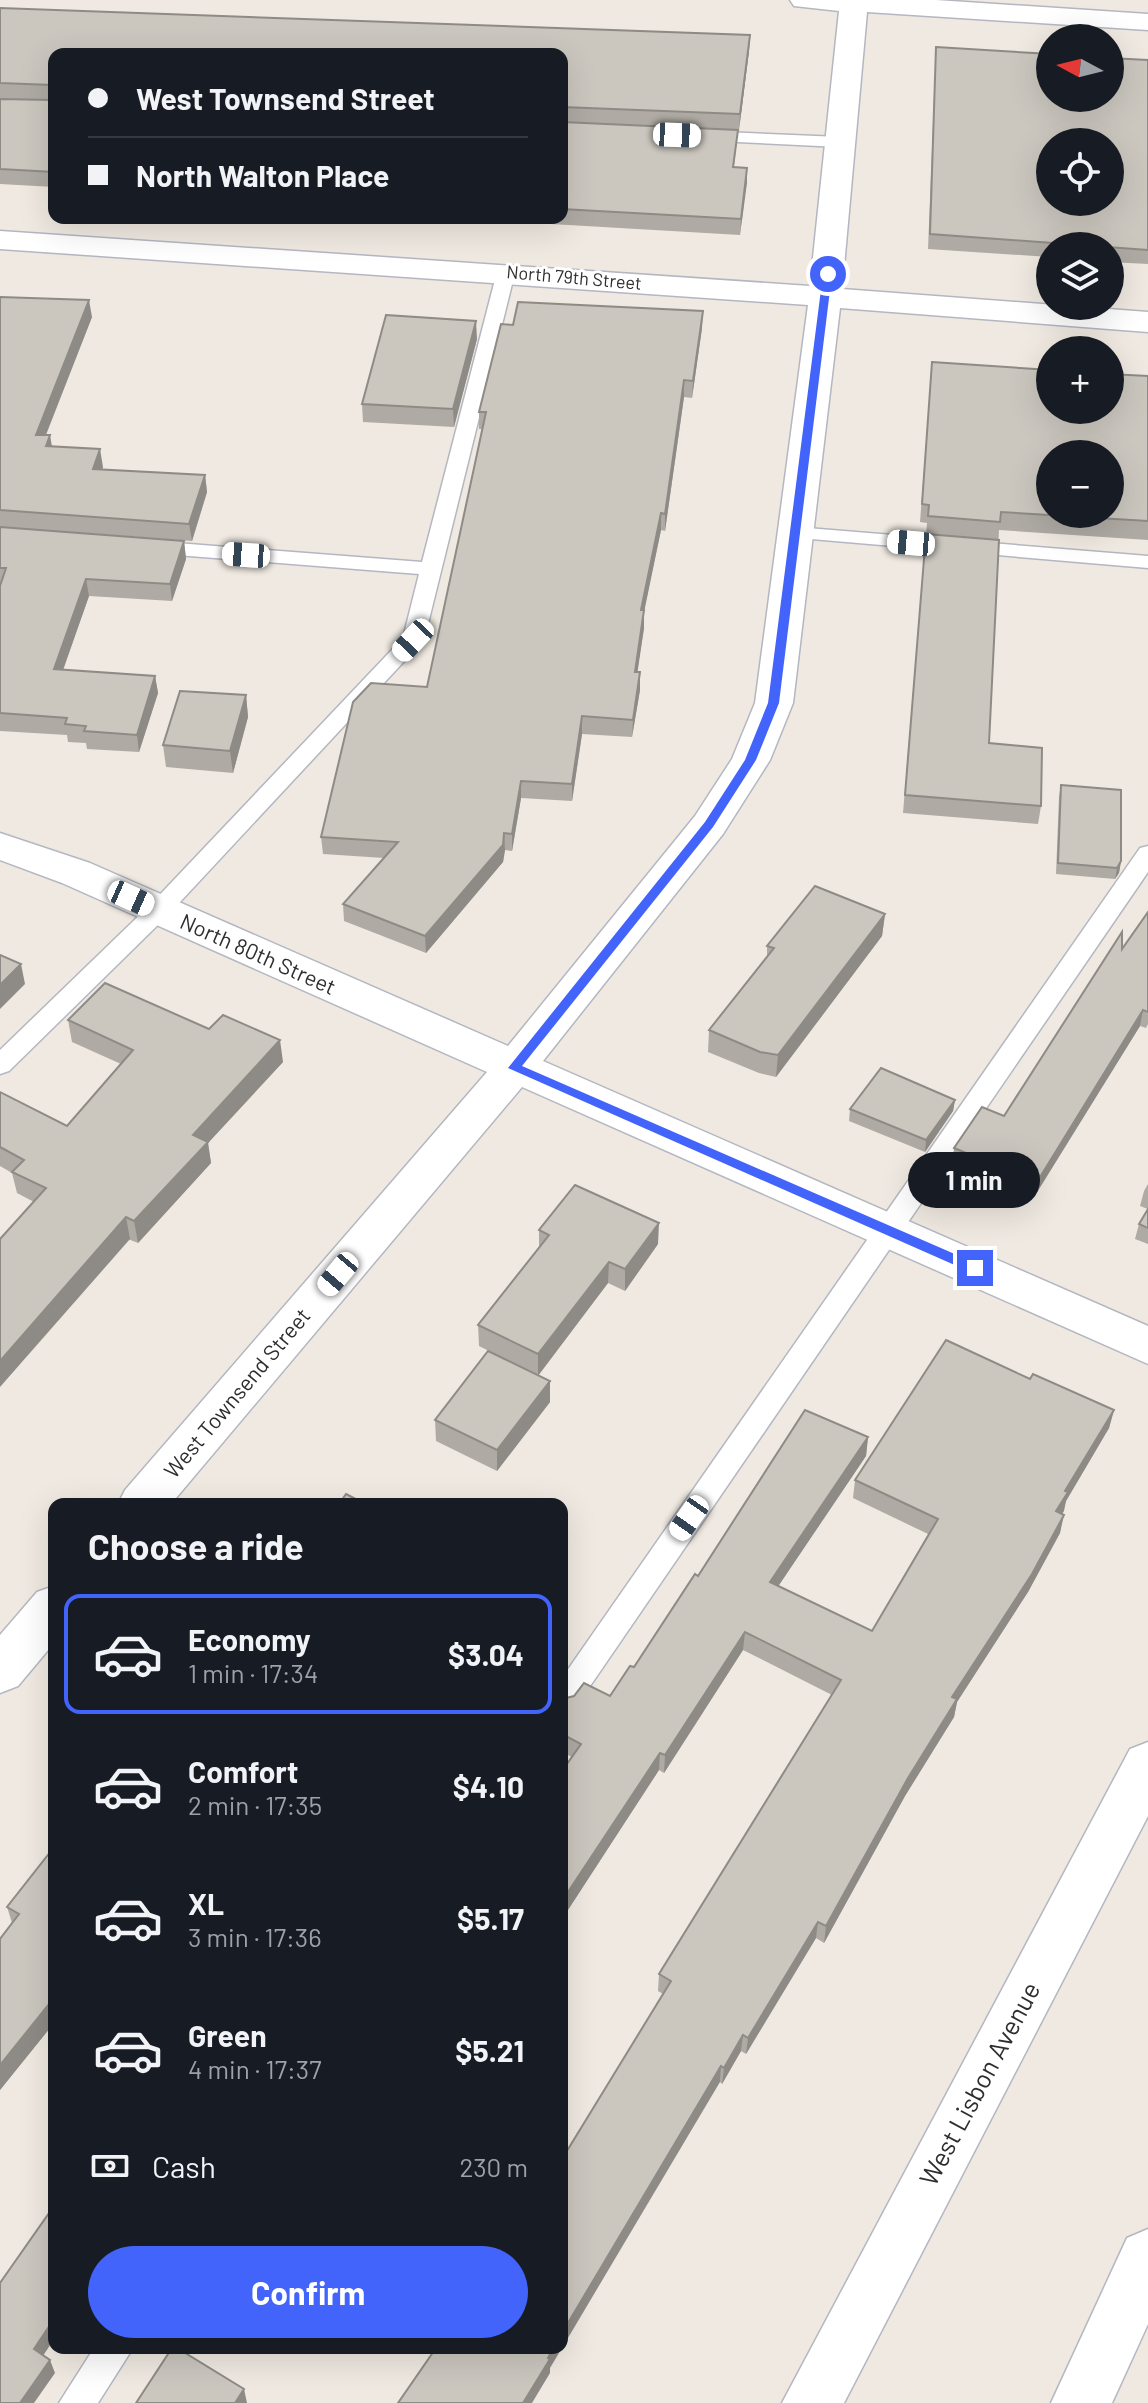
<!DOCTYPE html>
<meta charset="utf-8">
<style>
:root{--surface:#171b24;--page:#20242c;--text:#f1f3f6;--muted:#9ea1a6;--line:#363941;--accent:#4264fb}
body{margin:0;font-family:Barlow,sans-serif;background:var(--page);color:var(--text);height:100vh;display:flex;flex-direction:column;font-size:30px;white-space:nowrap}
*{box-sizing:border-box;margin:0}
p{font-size:26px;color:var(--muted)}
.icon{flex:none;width:44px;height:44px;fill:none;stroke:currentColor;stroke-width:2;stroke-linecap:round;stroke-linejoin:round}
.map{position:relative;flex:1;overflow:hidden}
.side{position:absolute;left:48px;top:1498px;width:520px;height:856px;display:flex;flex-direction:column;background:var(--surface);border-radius:16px;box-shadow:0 8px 32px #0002}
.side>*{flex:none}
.top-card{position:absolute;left:48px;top:48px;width:520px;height:176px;border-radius:16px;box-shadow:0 8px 32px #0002;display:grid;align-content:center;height:176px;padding:0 40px;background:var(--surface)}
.needle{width:52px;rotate:277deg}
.buttons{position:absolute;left:1036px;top:24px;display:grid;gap:16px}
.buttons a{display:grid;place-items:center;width:88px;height:88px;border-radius:50%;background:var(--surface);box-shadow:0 8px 32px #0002;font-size:40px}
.end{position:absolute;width:36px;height:36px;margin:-18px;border:10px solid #4264fb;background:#fff;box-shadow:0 0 0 4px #fff}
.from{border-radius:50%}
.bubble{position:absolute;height:56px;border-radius:28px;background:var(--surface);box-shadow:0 8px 32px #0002;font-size:26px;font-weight:700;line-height:56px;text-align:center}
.car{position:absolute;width:24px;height:48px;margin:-24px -12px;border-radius:10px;box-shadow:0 0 6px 2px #0007;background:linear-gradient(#fff 24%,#345 0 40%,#fff 0 76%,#345 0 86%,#fff 0)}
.top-card b{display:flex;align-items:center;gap:28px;height:76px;font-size:30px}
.top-card b+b{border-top:2px solid var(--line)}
.top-card i{width:20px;height:20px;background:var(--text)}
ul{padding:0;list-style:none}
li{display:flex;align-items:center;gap:24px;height:120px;margin:0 16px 12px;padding:0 24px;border:4px solid transparent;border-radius:16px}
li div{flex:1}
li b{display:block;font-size:30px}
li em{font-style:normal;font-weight:700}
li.active{border-color:var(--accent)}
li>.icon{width:72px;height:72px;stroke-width:1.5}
h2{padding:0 40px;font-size:36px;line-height:96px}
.pay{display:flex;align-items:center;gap:20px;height:88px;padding:0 40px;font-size:30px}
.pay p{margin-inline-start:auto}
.button{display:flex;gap:16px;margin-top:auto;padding:16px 40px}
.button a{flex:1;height:92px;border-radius:48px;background:var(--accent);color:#fff;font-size:32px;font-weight:700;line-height:92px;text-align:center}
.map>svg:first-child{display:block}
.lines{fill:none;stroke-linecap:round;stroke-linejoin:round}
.service-casing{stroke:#b4b7c1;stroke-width:3}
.minor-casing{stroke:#b4b7c1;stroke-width:3}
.secondary-casing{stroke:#b4b7c1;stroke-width:3}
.service{fill:#fff;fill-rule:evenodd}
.minor{fill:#fff;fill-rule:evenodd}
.secondary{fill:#fff;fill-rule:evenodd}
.wall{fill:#afaba4}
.shaded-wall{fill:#8e8b86}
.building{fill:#cbc7bf;stroke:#8e8b86;stroke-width:2;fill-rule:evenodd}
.route{fill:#4264fb}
.labels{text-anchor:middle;stroke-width:6;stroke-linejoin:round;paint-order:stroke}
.far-street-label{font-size:18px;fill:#2e2e2e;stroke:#fff}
.street-label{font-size:22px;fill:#2e2e2e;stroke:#fff}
.near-street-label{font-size:26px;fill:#2e2e2e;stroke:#fff}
</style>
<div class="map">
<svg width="1148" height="2403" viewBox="0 0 1148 2403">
<rect width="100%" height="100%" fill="#efe9e1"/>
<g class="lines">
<g class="service-casing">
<g id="service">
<polygon points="701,131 840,137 849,142 840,147 695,140 695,132"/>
<polygon points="506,266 515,272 424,640 167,916 9,1071 0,1074 0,1050 151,904 403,638 419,574 151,553 141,547 151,541 422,562 497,272"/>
<polygon points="795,527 1148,556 1148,568 788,537 785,533"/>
<polygon points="1148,846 1148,872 573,1711 562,1715 562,1678 1140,848"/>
<polygon points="94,2348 133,2348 98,2403 59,2403"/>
</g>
</g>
<g class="minor-casing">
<g id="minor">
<polygon points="790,0 936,0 1148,14 1148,30 867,12 842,289 1148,312 1148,332 840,308 793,703 770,760 723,834 543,1061 1148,1326 1148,1364 522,1087 171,1504 118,1504 125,1490 487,1072 62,883 0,860 0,833 90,863 508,1046 695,816 732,759 755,703 808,305 0,249 0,231 810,286 839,11 794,6"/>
<polygon points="54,1586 54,1643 18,1686 0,1693 0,1635 37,1592"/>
</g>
</g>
<g class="secondary-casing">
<g id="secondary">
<polygon points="1148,1742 1148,1816 844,2403 782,2403 1130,1749"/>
<polygon points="1148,2229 1148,2324 1112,2403 1051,2403 1127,2238"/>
</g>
</g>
<use href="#service" class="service"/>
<use href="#minor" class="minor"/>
<use href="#secondary" class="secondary"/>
</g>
<g class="wall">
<polygon points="0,8 750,35 749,51 739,130 562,122 54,54 54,187 0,184"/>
<polygon points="936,47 1148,60 1148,264 1110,262 1110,246 1050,246 1050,257 928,249"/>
<polygon points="562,122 738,130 734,167 747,168 740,235 482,220 482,218 562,218"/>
<polygon points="0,297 92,317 46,435 52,446 103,467 102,469 205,475 207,492 192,541 5,527 184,541 186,559 172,601 89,596 63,670 155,676 158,693 139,752 87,749 86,743 68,742 67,735 0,731"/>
<polygon points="702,328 692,398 684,397 665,531 661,530 644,610 644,628 637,672 640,672 640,690 632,737 582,734 572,801 521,798 512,851 505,850 503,862 426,953 344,921 343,904 384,858 323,854 321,837 427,687 482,429 479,429 479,412"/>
<polygon points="477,339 454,427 363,422 362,404"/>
<polygon points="932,362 1148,376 1148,540 999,530 989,743 1041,806 1038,824 903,813 926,535 927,523 920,522"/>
<polygon points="246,695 248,717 233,773 166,767 163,745"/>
<polygon points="1061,785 1121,861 1119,873 1115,879 1056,874 1059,797"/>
<polygon points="1148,912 1148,1024 1146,1028 1140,1026 1034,1197 952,1163 954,1148 1004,1116"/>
<polygon points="885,914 882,936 776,1077 759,1073 708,1052 709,1030 767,958 767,946"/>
<polygon points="68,1020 283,1062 208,1143 211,1163 138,1243 34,1202 17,1193 12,1173 0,1166 0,1092 67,1126 121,1064 72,1042"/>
<polygon points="955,1100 953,1111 925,1152 849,1121 850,1109"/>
<polygon points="1148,1184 1148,1244 1135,1239 1139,1224 1148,1209 1140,1206 1144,1191"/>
<polygon points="539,1230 658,1244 625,1291 608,1283 538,1375 550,1381 550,1402 497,1471 436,1441 435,1420 515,1364 479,1346 478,1325 539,1247"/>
<polygon points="1030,1379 1114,1410 1109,1428 1066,1501 1062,1514 1060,1533 1028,1592 957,1702 954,1717 905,1796 824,1943 816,1938 746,2054 741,2051 722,2084 720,2082 663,1994 658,1991 659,1974 832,1695 743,1650 664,1773 659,1770 564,1916 564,1926 562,1928 572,1757 562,1752 562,1699 610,1696 634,1667 698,1576 868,1437 866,1456 778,1586 872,1631 928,1534 853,1498 855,1480"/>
<polygon points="54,1853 54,2023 0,2090 12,1923 7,1907"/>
</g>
<g class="shaded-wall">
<polygon points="750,35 749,51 739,130 740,114"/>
<polygon points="747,168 747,183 740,235 741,219"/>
<polygon points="89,300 92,317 39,452 36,435"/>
<polygon points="703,311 702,328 692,398 693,381"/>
<polygon points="476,321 477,339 454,427 453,409"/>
<polygon points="684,380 684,397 665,531 665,514"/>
<polygon points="50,435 53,453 46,446"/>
<polygon points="100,449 103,467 96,486 93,469"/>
<polygon points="205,475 207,492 192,541 189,524"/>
<polygon points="661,513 661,530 641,627 641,610"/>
<polygon points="184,541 186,559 172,601 170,584"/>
<polygon points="86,579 89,596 57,687 54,669"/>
<polygon points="644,610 644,628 635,689 635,672"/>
<polygon points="640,672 640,690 632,737 633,720"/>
<polygon points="155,676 158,693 139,752 137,735"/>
<polygon points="246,695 248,717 233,773 230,751"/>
<polygon points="582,716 582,734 572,801 572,784"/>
<polygon points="521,781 521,798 512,851 512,834"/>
<polygon points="504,833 505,850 503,862 426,953 425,936"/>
<polygon points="1121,861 1119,873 1115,879 1117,868"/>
<polygon points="885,914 882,936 776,1077 778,1055"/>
<polygon points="21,964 25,984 0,1009 0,985"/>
<polygon points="1143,1010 1140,1026 1034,1197 1037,1182"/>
<polygon points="280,1040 283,1062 208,1143 211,1163 138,1243 134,1221 193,1135"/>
<polygon points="955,1100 953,1111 925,1152 926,1140"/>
<polygon points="126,1217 130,1239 0,1387 0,1361"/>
<polygon points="659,1223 658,1244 625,1291 625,1269"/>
<polygon points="609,1262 608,1283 538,1376 538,1354"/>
<polygon points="550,1381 550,1402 497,1471 497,1450"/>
<polygon points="1114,1410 1109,1428 1066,1501 1064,1511 1052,1530 1056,1511 1065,1491"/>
<polygon points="868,1437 866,1456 769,1600 770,1582"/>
<polygon points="1064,1515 1060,1533 1028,1592 957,1702 954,1717 905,1796 824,1943 826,1926 952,1697"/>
<polygon points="745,1632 743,1650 664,1773 665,1755"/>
<polygon points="660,1753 659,1770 564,1916 564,1926 562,1928 562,1901"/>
<polygon points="818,1922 816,1938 746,2054 748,2038"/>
<polygon points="54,1998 54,2023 0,2090 0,2065"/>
<polygon points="743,2035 741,2051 722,2084 724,2068"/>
<polygon points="721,2066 720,2082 562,2348 562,2333"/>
<polygon points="54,2319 54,2339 39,2362 34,2349"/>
<polygon points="553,2348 562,2348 550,2368 550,2373 532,2403 523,2403"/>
<polygon points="50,2360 55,2373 34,2403 20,2403"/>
<polygon points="244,2389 247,2403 235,2403"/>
</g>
<g class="building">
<polygon points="0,8 750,35 740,114 562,107 562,54 54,54 54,94 52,85 0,83"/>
<path d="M936 47 1050 54V98H1110V58L1148 60V250L930 234ZM1050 142H1110V202H1050Z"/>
<polygon points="54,98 54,172 0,169 0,99 52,100"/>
<polygon points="562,122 738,130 733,167 747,168 741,219 562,209"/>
<polygon points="0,297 89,300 36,435 50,435 46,446 100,449 93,469 205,475 189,524 0,510"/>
<polygon points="518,302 703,311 693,381 684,380 665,514 661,513 641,610 644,610 635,672 640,672 633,720 582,716 572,784 521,781 512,834 504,833 503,845 425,936 343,904 398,842 321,837 353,702 371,683 427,687 486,412 479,412 501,324 513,325"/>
<polygon points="386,315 476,321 453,409 362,404"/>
<path d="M932 362 1050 370V410H1110V374L1148 376V521L1001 512 1000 522 928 516 929 505 922 504ZM1050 454H1110V514H1050Z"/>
<polygon points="0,527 184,541 170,584 86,579 54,669 155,676 137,735 84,731 86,726 65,724 67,718 0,713 0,586 6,568 0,568"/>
<polygon points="926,534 999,540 989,743 1042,748 1041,806 905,795"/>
<polygon points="180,691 246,695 230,751 163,745"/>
<polygon points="1061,785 1121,790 1121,861 1117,868 1058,863"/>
<polygon points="815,886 885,914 778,1055 760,1052 709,1030 774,948 767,946"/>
<polygon points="1148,912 1148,1012 1143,1010 1037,1182 954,1148 982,1107 1004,1116 1122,932 1122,949"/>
<polygon points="0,955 21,964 0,985"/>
<polygon points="105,983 209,1029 223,1015 280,1040 193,1135 208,1142 134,1221 126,1217 0,1361 0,1239 46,1188 12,1172 24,1160 0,1147 0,1092 67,1126 133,1050 68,1020"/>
<polygon points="881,1068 955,1100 926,1140 850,1109"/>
<polygon points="575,1185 659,1223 625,1269 609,1262 538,1354 478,1325 549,1235 539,1230"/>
<polygon points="1148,1209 1148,1228 1139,1224"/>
<polygon points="946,1340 1030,1379 1033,1374 1114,1410 1065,1491 1068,1492 1056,1511 1064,1515 1032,1574 952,1697 957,1699 908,1778 826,1926 818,1922 748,2038 743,2035 724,2068 721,2066 562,2333 562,2159 671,1981 659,1974 841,1680 745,1632 665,1755 660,1753 562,1901 562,1771 581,1744 562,1734 562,1699 574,1696 584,1683 610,1696 630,1666 634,1667 695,1574 698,1576 805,1410 868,1437 770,1582 872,1631 938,1519 855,1480"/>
<polygon points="488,1351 550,1381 497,1450 435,1420"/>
<polygon points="346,1494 365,1504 339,1504"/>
<polygon points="51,1851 54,1853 54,1998 0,2065 0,1939 19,1914 7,1907"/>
<polygon points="54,2206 54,2319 34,2349 50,2360 20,2403 0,2403 0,2283"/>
<polygon points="172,2348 177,2348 244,2389 235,2403 136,2403"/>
<polygon points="436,2348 553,2348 548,2358 550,2359 523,2403 398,2403"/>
</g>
<polygon class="route" points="828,271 832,274 779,703 756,760 713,827 522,1066 980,1265 980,1272 975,1274 508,1068 705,822 745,760 768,703 823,274"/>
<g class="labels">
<g class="far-street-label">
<text transform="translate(574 278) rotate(5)" y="6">North 79th Street</text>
</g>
<g class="street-label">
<text transform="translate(258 954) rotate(24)" y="8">North 80th Street</text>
<text transform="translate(237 1393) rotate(-50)" y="8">West Townsend Street</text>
</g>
<g class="near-street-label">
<text transform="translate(980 2084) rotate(-62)" y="9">West Lisbon Avenue</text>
</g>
</g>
</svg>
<div class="buttons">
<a><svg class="needle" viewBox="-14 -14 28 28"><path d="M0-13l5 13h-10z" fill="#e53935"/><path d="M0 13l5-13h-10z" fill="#9ea1a6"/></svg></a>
<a><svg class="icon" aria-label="locate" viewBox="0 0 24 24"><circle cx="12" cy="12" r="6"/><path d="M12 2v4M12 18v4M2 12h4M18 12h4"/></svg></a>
<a><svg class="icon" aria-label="layers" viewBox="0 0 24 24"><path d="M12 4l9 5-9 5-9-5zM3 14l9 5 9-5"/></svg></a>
<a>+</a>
<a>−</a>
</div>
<i class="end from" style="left:828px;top:274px"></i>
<i class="end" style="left:975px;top:1268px"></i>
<div class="bubble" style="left:908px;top:1152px;width:132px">1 min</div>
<i class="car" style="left:677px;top:135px;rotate:92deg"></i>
<i class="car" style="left:911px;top:543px;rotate:275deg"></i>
<i class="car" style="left:246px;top:555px;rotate:274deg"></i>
<i class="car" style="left:413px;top:640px;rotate:223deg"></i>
<i class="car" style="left:131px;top:898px;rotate:114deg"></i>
<i class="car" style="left:338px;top:1274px;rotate:220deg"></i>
<i class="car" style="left:689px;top:1518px;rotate:215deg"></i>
<div class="top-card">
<b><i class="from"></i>West Townsend Street</b>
<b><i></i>North Walton Place</b>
</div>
<section class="side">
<h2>Choose a ride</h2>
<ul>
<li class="active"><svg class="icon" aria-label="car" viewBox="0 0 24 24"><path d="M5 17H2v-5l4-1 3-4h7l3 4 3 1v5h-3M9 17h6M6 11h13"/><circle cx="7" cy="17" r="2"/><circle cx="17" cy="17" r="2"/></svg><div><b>Economy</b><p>1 min · 17:34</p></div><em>$3.04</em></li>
<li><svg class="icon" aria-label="car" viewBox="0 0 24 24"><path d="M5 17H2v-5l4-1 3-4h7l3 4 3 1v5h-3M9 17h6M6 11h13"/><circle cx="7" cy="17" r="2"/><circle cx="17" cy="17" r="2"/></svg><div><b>Comfort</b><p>2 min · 17:35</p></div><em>$4.10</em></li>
<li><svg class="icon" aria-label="car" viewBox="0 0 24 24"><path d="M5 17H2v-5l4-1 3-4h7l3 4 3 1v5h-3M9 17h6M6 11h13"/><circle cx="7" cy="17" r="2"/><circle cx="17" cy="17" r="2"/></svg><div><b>XL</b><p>3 min · 17:36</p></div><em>$5.17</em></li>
<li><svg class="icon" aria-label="car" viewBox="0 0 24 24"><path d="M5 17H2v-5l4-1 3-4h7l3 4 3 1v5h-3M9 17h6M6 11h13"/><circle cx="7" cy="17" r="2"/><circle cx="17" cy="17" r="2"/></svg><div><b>Green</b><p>4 min · 17:37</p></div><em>$5.21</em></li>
</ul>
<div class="pay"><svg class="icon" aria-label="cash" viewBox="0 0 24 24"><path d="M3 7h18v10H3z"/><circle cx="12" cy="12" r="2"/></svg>Cash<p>230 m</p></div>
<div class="button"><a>Confirm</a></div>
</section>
</div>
